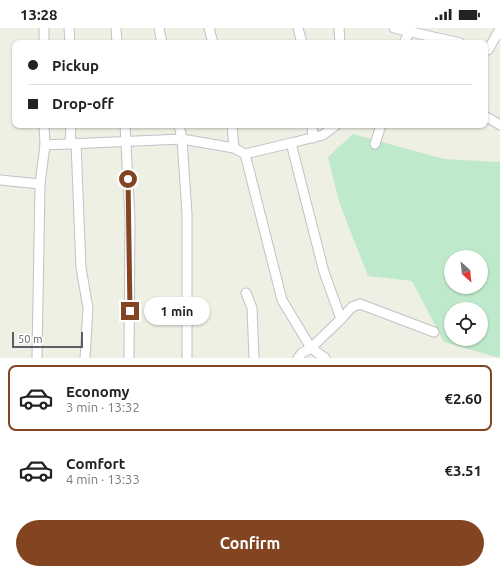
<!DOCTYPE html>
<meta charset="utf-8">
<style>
:root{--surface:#fff;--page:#f2f2f2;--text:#222;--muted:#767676;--line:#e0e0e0;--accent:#834521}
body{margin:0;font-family:Ubuntu,sans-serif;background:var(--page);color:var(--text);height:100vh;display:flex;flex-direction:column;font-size:15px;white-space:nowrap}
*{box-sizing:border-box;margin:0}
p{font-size:13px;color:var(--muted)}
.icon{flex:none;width:22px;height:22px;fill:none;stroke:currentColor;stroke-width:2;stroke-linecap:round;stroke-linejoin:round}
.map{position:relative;height:330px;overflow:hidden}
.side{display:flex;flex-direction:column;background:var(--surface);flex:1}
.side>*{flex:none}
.hud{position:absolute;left:12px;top:12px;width:476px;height:88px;border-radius:8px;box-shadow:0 1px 3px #0004;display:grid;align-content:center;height:88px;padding:0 16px;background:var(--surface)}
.needle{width:26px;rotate:153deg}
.tools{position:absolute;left:444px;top:222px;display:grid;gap:8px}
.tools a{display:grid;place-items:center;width:44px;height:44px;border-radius:50%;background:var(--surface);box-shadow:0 1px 3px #0004;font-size:20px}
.scale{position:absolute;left:12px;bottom:10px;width:71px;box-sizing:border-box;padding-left:4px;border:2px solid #5c5e66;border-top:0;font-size:11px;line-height:14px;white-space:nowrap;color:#5c5e66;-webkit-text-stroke:3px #fff;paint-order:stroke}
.end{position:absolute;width:18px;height:18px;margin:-9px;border:5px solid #834521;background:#fff;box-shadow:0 0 0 2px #fff}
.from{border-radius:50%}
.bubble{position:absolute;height:28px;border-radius:14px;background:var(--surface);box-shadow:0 1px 3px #0004;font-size:13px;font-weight:600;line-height:28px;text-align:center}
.hud b{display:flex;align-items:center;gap:14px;height:38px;font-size:15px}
.hud b+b{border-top:1px solid var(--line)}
.hud i{width:10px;height:10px;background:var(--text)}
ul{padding:7px 0 0;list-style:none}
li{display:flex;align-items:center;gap:12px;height:66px;margin:0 8px 6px;padding:0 8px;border:2px solid transparent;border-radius:8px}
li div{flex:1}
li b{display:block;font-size:15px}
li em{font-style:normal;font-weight:600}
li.current{border-color:var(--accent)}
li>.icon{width:36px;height:36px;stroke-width:1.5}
.button{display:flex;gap:8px;margin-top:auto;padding:8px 16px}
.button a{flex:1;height:46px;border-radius:24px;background:var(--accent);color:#fff;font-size:16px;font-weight:600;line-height:46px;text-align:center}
.status{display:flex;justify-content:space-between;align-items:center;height:28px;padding:0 20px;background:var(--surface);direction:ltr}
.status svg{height:11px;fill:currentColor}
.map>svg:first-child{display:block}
.green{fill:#beeacb;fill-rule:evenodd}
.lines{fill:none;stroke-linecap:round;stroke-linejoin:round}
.street-casing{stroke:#c1c1c8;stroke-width:11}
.street{stroke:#fff;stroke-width:9}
.route{stroke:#834521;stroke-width:5}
</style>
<div class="status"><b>13:28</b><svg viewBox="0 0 49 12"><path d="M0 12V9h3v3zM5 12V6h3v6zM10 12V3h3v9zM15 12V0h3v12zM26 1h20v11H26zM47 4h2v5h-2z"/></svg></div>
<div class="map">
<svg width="500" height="330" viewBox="0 0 500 330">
<rect width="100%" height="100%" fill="#eff0e4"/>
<path class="green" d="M353 106 444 131 500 134V330L444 314 412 253 368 248 339 174 328 129ZM451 229H481V259H451ZM451 281H481V311H451Z"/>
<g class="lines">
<g class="street-casing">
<g id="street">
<polyline points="44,0 44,15"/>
<polyline points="69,0 70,15"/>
<polyline points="116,0 117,15"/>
<polyline points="159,0 162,15"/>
<polyline points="209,0 213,15"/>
<polyline points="298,0 302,15"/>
<polyline points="339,0 340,15"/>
<polyline points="394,0 460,15"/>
<polyline points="404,15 411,0"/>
<polyline points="488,22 500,1"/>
<polyline points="485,88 500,97"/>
<polyline points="44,97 45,117 182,111 187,186 187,330"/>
<polyline points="125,97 130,191 129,330"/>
<polyline points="179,97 182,111 234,120 245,126 282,272 311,320 325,330"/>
<polyline points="232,97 234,120"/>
<polyline points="312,97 313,110"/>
<polyline points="76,115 81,240 88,280 85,330"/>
<polyline points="291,115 323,107 336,97"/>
<polyline points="70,116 71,97"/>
<polyline points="375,116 381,97"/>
<polyline points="245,126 291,115 324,244 341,291 311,320 302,325 298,330"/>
<polyline points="0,152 40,156 45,117"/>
<polyline points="246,265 252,280 254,330"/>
<polyline points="341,291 352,279 360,276 434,304"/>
<polyline points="37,330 40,156"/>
</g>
</g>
<use href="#street" class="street"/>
</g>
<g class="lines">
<polyline class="route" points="128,151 130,283"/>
</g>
</svg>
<div class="tools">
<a><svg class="needle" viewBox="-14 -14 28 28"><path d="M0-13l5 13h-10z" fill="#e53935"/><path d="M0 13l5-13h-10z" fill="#767676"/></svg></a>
<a><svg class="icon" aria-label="locate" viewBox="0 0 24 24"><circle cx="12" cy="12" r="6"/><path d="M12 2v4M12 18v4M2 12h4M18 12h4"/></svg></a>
</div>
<div class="scale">50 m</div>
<i class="end from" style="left:128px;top:151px"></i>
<i class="end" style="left:130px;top:283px"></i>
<div class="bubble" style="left:144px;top:269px;width:66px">1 min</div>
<div class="hud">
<b><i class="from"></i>Pickup</b>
<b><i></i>Drop-off</b>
</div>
</div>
<section class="side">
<ul>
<li class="current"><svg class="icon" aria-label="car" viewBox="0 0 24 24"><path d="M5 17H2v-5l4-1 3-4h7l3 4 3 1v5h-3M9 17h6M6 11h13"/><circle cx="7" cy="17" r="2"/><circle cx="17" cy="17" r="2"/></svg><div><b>Economy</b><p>3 min · 13:32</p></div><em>€2.60</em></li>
<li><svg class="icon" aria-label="car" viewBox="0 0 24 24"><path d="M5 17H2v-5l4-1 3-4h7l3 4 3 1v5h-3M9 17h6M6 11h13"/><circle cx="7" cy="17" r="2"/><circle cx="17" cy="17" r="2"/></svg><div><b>Comfort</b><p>4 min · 13:33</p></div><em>€3.51</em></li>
</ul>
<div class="button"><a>Confirm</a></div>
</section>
